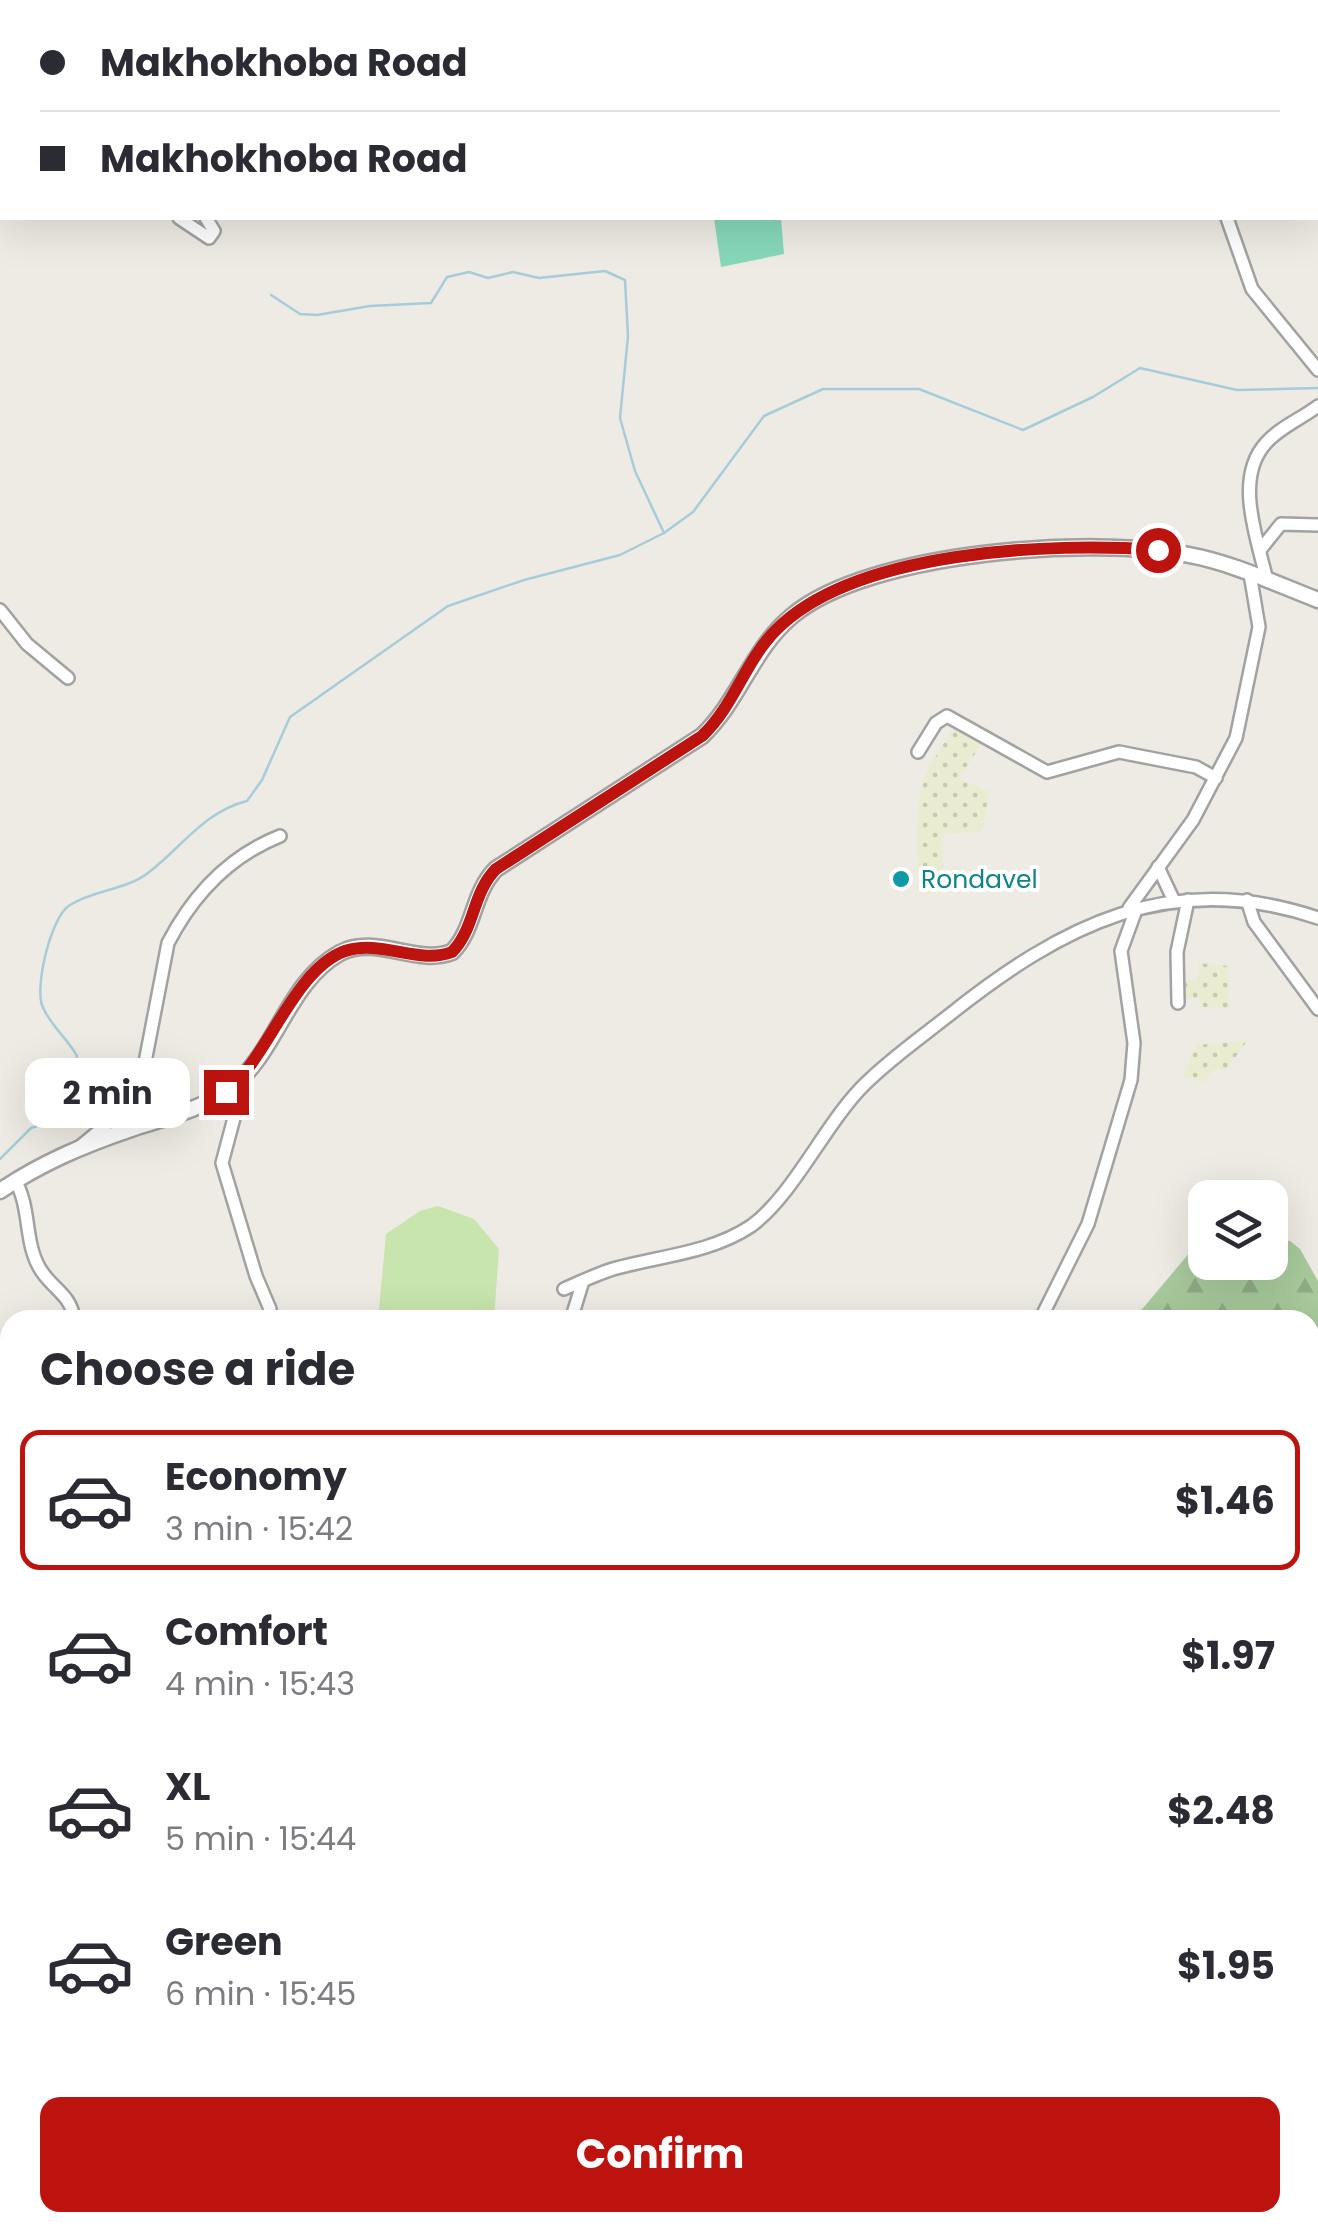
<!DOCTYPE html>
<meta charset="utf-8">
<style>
:root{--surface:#fff;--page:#f7f7f7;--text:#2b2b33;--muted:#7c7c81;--line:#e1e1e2;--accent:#bd130e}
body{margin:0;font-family:Poppins,sans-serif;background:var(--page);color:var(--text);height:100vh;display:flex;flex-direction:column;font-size:38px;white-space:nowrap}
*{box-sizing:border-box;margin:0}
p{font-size:32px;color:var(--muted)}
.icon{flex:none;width:55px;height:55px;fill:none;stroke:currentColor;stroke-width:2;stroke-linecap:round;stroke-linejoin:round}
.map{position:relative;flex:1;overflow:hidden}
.panel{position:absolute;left:0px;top:1310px;width:1320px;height:922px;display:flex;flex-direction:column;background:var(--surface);border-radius:30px 30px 0 0;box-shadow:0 10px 40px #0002}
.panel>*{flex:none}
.top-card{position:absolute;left:0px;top:0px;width:1320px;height:220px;box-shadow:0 10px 40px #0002;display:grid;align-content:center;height:220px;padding:0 40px;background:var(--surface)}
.tools{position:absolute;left:1188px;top:1180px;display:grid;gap:20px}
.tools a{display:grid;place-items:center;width:100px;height:100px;border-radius:20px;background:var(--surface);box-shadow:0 10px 40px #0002;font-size:50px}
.end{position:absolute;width:45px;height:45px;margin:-22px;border:12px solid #bd130e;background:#fff;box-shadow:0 0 0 5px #fff}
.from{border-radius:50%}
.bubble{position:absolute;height:70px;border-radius:20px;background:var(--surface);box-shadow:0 10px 40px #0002;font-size:32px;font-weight:700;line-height:70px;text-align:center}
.top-card b{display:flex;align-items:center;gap:35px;height:95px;font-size:38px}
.top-card b+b{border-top:2px solid var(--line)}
.top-card i{width:25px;height:25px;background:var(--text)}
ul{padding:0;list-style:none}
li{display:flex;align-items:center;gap:30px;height:140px;margin:0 20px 15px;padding:0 20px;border:5px solid transparent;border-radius:20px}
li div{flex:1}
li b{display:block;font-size:38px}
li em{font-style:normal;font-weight:700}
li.selected{border-color:var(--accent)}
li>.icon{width:90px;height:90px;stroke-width:1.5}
h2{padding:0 40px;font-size:45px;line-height:120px}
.primary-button{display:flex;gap:20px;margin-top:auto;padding:20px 40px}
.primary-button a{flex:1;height:115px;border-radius:20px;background:var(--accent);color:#fff;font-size:40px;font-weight:700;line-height:115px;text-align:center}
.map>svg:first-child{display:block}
.farmland{fill:url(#farmland-dots)}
.grass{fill:#c7e5ad}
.forest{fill:url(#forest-firs)}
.pitch{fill:#87d8bb}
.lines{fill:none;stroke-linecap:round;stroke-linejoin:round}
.stream{stroke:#a7ccd9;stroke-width:2.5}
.minor-casing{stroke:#a2a2a2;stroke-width:16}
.tertiary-casing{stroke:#a2a2a2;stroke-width:19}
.minor{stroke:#fff;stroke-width:11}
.tertiary{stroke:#fff;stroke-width:14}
.route{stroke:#bd130e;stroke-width:12}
.culture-dot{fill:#0f9aa8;stroke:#fff;stroke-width:4}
.labels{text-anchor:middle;stroke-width:8;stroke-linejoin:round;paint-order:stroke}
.culture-label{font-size:25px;fill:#0d838f;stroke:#fff;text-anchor:start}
</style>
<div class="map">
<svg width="1318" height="2231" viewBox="0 0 1318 2231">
<defs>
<pattern id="farmland-dots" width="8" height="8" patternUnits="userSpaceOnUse" patternTransform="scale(2.5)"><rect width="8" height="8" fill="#e9ecd0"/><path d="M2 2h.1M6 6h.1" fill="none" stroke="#c7cab2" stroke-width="1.8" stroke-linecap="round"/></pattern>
<pattern id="forest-firs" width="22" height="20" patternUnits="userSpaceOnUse" patternTransform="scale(2.5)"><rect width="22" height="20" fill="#a8ca9c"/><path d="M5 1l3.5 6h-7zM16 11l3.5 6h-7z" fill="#90ad86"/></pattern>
</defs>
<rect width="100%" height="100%" fill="#eeebe4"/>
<g class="farmland">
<polygon points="956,724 986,737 959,778 989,792 982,831 942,834 944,891 923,895 917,851 918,804 926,772"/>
<polygon points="1199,963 1228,966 1229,1008 1201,1007 1200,999 1185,998 1186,980 1198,980"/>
<polygon points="1247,1041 1226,1070 1212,1070 1205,1082 1183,1076 1196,1045"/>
</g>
<polygon class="grass" points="438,1206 474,1219 499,1249 494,1320 378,1320 386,1234 420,1211"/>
<g class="forest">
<polygon points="1270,1237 1290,1241 1300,1249 1318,1281 1318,1458 1310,1481 1310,1320 1133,1320 1191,1251 1205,1241 1205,1262 1270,1262"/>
<polygon points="1310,1625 1318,1641 1318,2231 780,2231 773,2223 1310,2222"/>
<polygon points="436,2223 622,2223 612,2231 446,2231"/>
</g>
<polygon class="pitch" points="714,218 781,218 784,254 721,267"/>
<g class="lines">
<g class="stream">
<polyline points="271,295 300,314 317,315 370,306 431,303 447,277 469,272 488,278 513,272 539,278 605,271 625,280 628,336 620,418 635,471 664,533"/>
<path d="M0 1159 31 1128 59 1119 77 1056C68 1039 48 1023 42 1005 35 985 51 916 70 905 93 890 126 890 148 873 181 848 205 811 247 801L262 780 290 717 448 606 524 580 620 555 664 533 693 512 764 416 823 389H919L1023 430 1093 397 1140 368 1237 390 1318 388"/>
</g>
<g class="minor-casing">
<g id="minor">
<polyline points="1318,32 1318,31"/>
<polyline points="0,135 2,134"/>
<polyline points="179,218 209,238 214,231 206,218"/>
<polyline points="1227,218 1252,289 1318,370"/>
<polyline points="1260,550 1281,524 1318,525"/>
<path d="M1267 581C1258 540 1233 479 1266 443 1280 427 1301 419 1318 406"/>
<polyline points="0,610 27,644 68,678"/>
<polyline points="918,752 936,723 947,716 1047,772 1119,752 1196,767 1216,778"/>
<polyline points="1158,867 1174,901"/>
<polyline points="1247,900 1254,922 1318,1009"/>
<polyline points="1129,908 1193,820 1236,738 1259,627 1250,574"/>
<polyline points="1178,1003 1177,952 1188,900"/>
<polyline points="235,1084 234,1118 222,1163 256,1276 270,1309"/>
<path d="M77 1149 122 1112 141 1083 168 943C193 895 230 856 280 836"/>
<path d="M15 1180C31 1208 24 1240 39 1267 50 1288 72 1294 74 1320"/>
<path d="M564 1289C580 1282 597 1274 613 1269 659 1256 711 1253 751 1226 793 1196 826 1122 865 1084 890 1059 920 1038 948 1016 1062 925 1171 868 1318 918"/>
<polyline points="571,1320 583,1281"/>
<polyline points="1040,1320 1088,1224 1131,1080 1134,1043 1121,951 1137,907"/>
<polyline points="0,1439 10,1422"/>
<polyline points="0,1609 10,1619"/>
<polyline points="0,1759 10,1756"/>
<polyline points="0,1929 10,1929"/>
<polyline points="0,2092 10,2080"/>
<polyline points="0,2147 10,2143"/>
</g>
</g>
<g class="tertiary-casing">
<path id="tertiary" d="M0 1191C41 1163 84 1145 131 1129 164 1118 201 1110 229 1089 276 1055 287 982 340 953 376 934 417 966 452 952 475 929 472 893 496 869L702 736C739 701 752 649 792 616 869 551 1092 536 1189 555 1233 563 1276 584 1318 600"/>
</g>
<use href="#minor" class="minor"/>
<use href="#tertiary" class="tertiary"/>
</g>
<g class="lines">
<path class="route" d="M226 1092C268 1058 294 969 345 951 381 939 419 965 452 952 475 929 472 893 496 869L702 736C734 706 745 661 776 630 855 550 1051 542 1158 550"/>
</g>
<circle class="culture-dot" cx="901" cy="879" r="10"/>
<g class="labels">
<g class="culture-label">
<text x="921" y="888">Rondavel</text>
</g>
</g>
</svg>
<div class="tools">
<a><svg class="icon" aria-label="layers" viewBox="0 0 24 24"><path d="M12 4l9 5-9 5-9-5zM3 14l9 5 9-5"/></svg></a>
</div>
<i class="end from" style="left:1158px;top:550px"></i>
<i class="end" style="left:226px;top:1092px"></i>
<div class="bubble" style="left:25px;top:1058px;width:165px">2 min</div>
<div class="top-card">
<b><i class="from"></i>Makhokhoba Road</b>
<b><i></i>Makhokhoba Road</b>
</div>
<section class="panel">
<h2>Choose a ride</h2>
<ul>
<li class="selected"><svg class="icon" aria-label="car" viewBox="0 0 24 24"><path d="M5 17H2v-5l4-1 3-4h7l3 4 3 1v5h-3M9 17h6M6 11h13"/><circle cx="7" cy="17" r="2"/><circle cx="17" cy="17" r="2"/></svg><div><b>Economy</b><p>3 min · 15:42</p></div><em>$1.46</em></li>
<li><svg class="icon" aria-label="car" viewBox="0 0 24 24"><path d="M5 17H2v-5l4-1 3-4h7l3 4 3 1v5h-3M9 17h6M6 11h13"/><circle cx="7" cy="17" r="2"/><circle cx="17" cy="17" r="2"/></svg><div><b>Comfort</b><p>4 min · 15:43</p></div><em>$1.97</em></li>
<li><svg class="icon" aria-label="car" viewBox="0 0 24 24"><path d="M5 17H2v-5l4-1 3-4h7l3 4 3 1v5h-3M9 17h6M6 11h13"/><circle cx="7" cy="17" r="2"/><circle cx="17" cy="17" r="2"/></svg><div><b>XL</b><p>5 min · 15:44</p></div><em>$2.48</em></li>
<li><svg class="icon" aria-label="car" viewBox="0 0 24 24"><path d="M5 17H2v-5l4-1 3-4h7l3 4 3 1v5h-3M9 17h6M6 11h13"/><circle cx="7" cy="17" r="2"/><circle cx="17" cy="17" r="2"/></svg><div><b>Green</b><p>6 min · 15:45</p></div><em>$1.95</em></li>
</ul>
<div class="primary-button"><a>Confirm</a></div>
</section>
</div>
